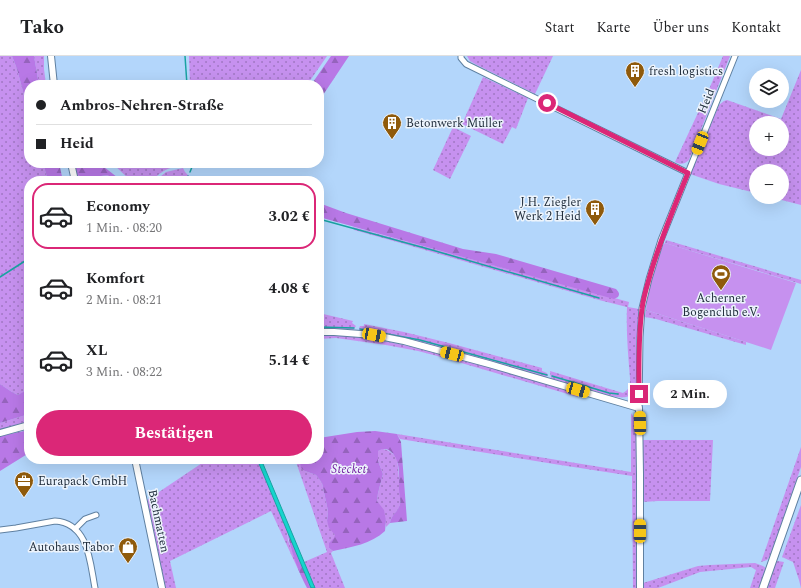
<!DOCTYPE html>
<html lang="de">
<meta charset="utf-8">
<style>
:root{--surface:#fff;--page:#f6f6f6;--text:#202124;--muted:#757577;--line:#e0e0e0;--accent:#db2777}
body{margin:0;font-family:Spectral,serif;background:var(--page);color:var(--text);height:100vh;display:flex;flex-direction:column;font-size:15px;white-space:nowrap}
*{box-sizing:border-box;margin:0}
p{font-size:13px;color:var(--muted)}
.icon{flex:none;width:22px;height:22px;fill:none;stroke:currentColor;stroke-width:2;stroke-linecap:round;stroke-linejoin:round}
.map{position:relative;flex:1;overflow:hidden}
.details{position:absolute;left:24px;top:120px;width:300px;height:288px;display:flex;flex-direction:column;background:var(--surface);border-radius:16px;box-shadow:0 4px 16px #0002}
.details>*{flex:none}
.guide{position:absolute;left:24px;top:24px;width:300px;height:88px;border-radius:16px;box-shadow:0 4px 16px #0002;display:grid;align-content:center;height:88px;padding:0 12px;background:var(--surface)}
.controls{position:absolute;left:749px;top:12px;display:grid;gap:8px}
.controls a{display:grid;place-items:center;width:40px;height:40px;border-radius:50%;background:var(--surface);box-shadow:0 4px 16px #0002;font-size:20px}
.end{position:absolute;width:18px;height:18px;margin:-9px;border:5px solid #db2777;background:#fff;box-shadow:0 0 0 2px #fff}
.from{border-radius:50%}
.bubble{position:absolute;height:28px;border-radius:14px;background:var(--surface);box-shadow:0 4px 16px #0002;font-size:13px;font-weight:700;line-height:28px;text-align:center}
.car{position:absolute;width:12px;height:24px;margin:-12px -6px;border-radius:5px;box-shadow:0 0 3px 1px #0007;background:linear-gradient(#f5c518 24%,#345 0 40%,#f5c518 0 76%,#345 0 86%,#f5c518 0)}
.guide b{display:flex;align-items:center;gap:14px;height:38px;font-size:15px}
.guide b+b{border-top:1px solid var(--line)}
.guide i{width:10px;height:10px;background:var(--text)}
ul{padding:7px 0 0;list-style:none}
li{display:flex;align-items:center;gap:12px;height:66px;margin:0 8px 6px;padding:0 4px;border:2px solid transparent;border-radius:16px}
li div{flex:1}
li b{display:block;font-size:15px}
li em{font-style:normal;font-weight:700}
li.on{border-color:var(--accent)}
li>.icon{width:36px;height:36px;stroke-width:1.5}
.primary-button{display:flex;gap:8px;margin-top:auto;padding:8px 12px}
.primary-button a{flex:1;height:46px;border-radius:24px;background:var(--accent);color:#fff;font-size:16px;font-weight:700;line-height:46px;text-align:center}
header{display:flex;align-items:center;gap:24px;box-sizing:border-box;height:56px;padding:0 20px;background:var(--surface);border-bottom:1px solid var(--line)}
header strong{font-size:19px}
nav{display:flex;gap:22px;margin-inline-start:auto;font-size:14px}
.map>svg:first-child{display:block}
.grass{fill:url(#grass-dots);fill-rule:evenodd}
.forest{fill:url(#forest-firs)}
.park{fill:#c691ef}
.water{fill:#15d5cd;stroke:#19a3a2}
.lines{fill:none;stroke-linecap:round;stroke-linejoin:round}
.stream{stroke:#19a3a2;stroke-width:1.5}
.minor-casing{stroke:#5f80a1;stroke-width:7}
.tertiary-casing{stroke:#5f80a1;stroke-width:8}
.secondary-casing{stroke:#5f80a1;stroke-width:9}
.minor{stroke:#fff;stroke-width:5}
.tertiary{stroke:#fff;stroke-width:6}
.secondary{stroke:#fff;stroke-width:7}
.route{stroke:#db2777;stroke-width:5}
.labels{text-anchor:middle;stroke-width:3;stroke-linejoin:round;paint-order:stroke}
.poi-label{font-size:12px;fill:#212e3d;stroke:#edf4fc;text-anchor:start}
.street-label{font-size:12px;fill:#212e3d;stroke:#edf4fc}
.park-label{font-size:12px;font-style:italic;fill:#701a9f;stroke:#edf4fc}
</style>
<header>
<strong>Tako</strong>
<nav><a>Start</a><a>Karte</a><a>Über uns</a><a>Kontakt</a></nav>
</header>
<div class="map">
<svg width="801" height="532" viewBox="0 0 801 532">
<defs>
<pattern id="grass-dots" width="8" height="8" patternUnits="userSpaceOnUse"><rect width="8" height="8" fill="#c691ef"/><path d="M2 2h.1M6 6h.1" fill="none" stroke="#a077c3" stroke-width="1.8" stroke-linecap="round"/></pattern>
<pattern id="forest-firs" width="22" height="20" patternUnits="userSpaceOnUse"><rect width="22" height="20" fill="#b878e6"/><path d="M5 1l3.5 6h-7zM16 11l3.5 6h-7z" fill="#9563bc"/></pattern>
</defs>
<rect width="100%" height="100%" fill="#b3d6fb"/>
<g class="grass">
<polygon points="0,0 12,0 17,13 29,58 29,107 43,107 48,125 29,125 29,330 22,337 18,339 12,336 0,328"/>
<polygon points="34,0 44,0 44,13 46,29 39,29"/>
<polygon points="189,0 327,0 307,29 190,29"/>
<polygon points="467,0 553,0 535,38 475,8 470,5"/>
<path d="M723 0H730L689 104C685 108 681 109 675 106L710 31Z"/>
<path d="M801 14V149L770 141H782V115H756V137L719 128 690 118 719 49 724 45 727 44 781 63ZM756 67H782V93H756Z"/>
<polygon points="483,21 528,42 516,73 512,71 503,88 462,68"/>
<polygon points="453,71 471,80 450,123 433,114"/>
<path d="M112 107H193C174 111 166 110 152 125H131Z"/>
<polygon points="183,112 185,116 194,125 155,125 166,116"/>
<path d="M77 118C87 125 97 120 109 119L116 125H78Z"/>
<path d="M353 171 629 246 628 251 639 253V255L636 289V333C633 337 631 340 626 341 616 344 566 328 553 324L551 323 550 315 623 337C630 333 630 330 630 322 628 298 626 275 627 251L599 244 397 186 354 174Z"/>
<polygon points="666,184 801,224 801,228 665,187"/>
<polygon points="646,254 746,286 746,289 656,263 645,261"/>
<polygon points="319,257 353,265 352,267 356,270 353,274 319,272"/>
<polygon points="364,268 404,276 449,287 542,312 542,315 547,317 548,320 545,321 405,282 359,275 359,272 360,270 364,270"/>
<path d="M331 278C348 280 366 282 383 285 449 297 513 319 578 337V341L441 301 418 295 386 289 336 282 319 283V279Z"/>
<polygon points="631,357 633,360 636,366 637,416 637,532 633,532 632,420 554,408 400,383 397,378 631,416"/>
<polygon points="29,358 29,366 0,374 0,367"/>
<polygon points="643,384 713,384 710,445 658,445 643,446 642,386"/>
<polygon points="801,391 801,411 770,500 767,504 761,506"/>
<path d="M382 393C388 393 394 398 397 403 398 407 401 443 400 448 399 455 391 459 390 467L386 471V465L377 445 378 437 383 418 378 405V395Z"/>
<polygon points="208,403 257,403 287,474 288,484 303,524 271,455 170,505 176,532 164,532 147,444"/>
<polygon points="295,403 301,403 300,405 305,415 316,419 322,427 328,455 327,465 335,479 335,482 329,492 333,495 331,497 345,532 315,532 304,506 327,496"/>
<polygon points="801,449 801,532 799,524 793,506 782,501"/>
<polygon points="778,505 784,506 775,532 765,532 774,506"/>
<polygon points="755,507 763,510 766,512 759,532 750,532 756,514 751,511 700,516 658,532 643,532 643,527 698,510 710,509"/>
</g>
<g class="forest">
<polygon points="12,0 34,0 39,29 29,29 29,58 17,13"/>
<polygon points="331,0 349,0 319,45 319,29 311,29"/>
<polygon points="43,107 59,107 63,125 48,125"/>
<polygon points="74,107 99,107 122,125 116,125 108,119 87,122 82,122 77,118"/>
<path d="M319 147 346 157 463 193 496 198 616 233C619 236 620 238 618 241L614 243 319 161Z"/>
<polygon points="0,328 12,336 18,339 23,336 29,330 29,358 0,367"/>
<polygon points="29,374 29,397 0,415 0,380"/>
<path d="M375 375 397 378 401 386 407 465 390 467C391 459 398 456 400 448 401 444 399 437 399 433 399 420 401 403 390 395 386 392 382 393 378 395V405L383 418 378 437 377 445 384 454 386 465 385 475C371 488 352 491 333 495L329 492V487L334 482 335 479 329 472 327 465 328 455 322 427 316 419 305 415 301 412 300 405 301 403H319V382L357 376Z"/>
<path d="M287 474 311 532H307C298 515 290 493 287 474Z"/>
</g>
<path class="park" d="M665 187 796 227 771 294 646 254C648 232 656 210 663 189Z"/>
<polygon class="water" points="257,403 261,403 315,532 311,532"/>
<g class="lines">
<g class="stream">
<polyline points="185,0 187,29"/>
<polyline points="190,116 192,111"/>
<polyline points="187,125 188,120"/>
<polyline points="319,163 432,194 599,242"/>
<polyline points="0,221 25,205"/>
<polyline points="319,271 354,272"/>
<polyline points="360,273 420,284 547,319"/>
<polyline points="552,320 609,337 618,338"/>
</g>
<g class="minor-casing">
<g id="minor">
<polyline points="461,0 461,2 466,8 688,117"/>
<polyline points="639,352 640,281 642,252 649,223 661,184 735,0"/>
<polyline points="75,473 85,463 96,459"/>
<path d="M0 474 16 472 55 465C89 467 90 507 95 532"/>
</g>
</g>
<g class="tertiary-casing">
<g id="tertiary">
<polyline points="51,0 54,29"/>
<polyline points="71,107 75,125"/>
<polyline points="319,276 334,276 374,279 404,285 489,308 639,352 640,418 640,532"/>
<polyline points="0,377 29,369"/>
<polyline points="135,403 162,532"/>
</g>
</g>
<g class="secondary-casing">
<polyline id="secondary" points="763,532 801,424"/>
</g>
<use href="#minor" class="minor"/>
<use href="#tertiary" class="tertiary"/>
<use href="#secondary" class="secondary"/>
</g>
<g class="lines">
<path class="route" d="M547 47 688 117C674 152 659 186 649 223 646 233 643 243 642 253 638 281 639 310 639 338"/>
</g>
<defs>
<g id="building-pin" transform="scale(1)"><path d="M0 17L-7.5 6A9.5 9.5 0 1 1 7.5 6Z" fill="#8f5a0b" stroke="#edf4fc"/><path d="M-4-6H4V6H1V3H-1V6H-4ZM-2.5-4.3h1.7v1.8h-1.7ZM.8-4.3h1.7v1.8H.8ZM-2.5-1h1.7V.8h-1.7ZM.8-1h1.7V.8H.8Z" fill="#fff"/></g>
<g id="stadium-pin" transform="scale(1)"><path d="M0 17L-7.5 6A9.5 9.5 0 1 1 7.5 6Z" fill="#8f5a0b" stroke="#edf4fc"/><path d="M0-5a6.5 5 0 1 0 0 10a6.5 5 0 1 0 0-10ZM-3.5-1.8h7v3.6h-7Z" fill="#fff"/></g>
<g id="office-pin" transform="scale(1)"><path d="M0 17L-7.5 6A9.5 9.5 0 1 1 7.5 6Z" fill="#8f5a0b" stroke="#edf4fc"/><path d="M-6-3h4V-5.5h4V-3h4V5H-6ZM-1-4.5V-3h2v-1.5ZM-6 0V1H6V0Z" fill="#fff"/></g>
<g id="shop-pin" transform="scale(1)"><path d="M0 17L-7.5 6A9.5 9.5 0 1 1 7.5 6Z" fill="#8f5a0b" stroke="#edf4fc"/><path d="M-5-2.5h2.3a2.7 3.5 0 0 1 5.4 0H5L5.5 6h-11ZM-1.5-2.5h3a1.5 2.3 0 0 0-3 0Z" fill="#fff"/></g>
</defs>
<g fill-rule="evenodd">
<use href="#building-pin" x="635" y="15"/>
<use href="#building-pin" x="392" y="67"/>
<use href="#building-pin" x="595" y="153"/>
<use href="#stadium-pin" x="721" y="218"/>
<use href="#office-pin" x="24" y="425"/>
<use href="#shop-pin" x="128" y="491"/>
</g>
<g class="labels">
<g class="poi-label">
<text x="649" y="19">fresh logistics</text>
<text x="406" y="71">Betonwerk Müller</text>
<text x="581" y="150" text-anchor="end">J.H. Ziegler<tspan x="581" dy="14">Werk 2 Heid</tspan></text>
<text x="721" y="246" text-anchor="middle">Acherner<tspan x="721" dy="14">Bogenclub e.V.</tspan></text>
<text x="38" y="429">Eurapack GmbH</text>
<text x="114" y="495" text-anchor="end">Autohaus Tabor</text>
</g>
<g class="street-label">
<text transform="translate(706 45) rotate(-68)" y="4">Heid</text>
<text transform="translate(159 465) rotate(78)" y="4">Bachmatten</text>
</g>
<g class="park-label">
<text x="349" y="417">Stecket</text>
</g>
</g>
</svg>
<div class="controls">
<a><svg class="icon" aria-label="layers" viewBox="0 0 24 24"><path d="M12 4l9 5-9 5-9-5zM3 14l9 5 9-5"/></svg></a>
<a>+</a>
<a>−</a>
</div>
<i class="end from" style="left:547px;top:47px"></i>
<i class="end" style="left:639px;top:338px"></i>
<div class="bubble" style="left:653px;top:324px;width:74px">2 Min.</div>
<i class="car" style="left:700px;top:87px;rotate:202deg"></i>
<i class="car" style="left:374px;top:279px;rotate:101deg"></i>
<i class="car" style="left:452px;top:298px;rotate:285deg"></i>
<i class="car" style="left:578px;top:334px;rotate:106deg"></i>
<i class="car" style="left:640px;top:367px;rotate:359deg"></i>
<i class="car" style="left:640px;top:475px;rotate:0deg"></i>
<div class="guide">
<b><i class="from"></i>Ambros-Nehren-Straße</b>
<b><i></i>Heid</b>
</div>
<section class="details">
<ul>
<li class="on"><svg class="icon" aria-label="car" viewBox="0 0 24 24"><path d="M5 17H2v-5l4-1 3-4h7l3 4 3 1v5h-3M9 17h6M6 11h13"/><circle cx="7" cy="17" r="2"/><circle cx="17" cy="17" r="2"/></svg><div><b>Economy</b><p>1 Min. · 08:20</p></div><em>3.02 €</em></li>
<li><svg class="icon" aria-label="car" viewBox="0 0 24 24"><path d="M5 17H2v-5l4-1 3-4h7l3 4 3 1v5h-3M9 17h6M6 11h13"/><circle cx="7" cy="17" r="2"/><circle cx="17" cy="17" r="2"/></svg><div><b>Komfort</b><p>2 Min. · 08:21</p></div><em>4.08 €</em></li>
<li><svg class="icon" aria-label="car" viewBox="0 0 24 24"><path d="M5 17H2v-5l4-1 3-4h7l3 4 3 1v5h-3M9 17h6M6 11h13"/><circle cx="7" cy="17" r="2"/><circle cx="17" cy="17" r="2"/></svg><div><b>XL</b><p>3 Min. · 08:22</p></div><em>5.14 €</em></li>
</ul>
<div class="primary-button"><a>Bestätigen</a></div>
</section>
</div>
